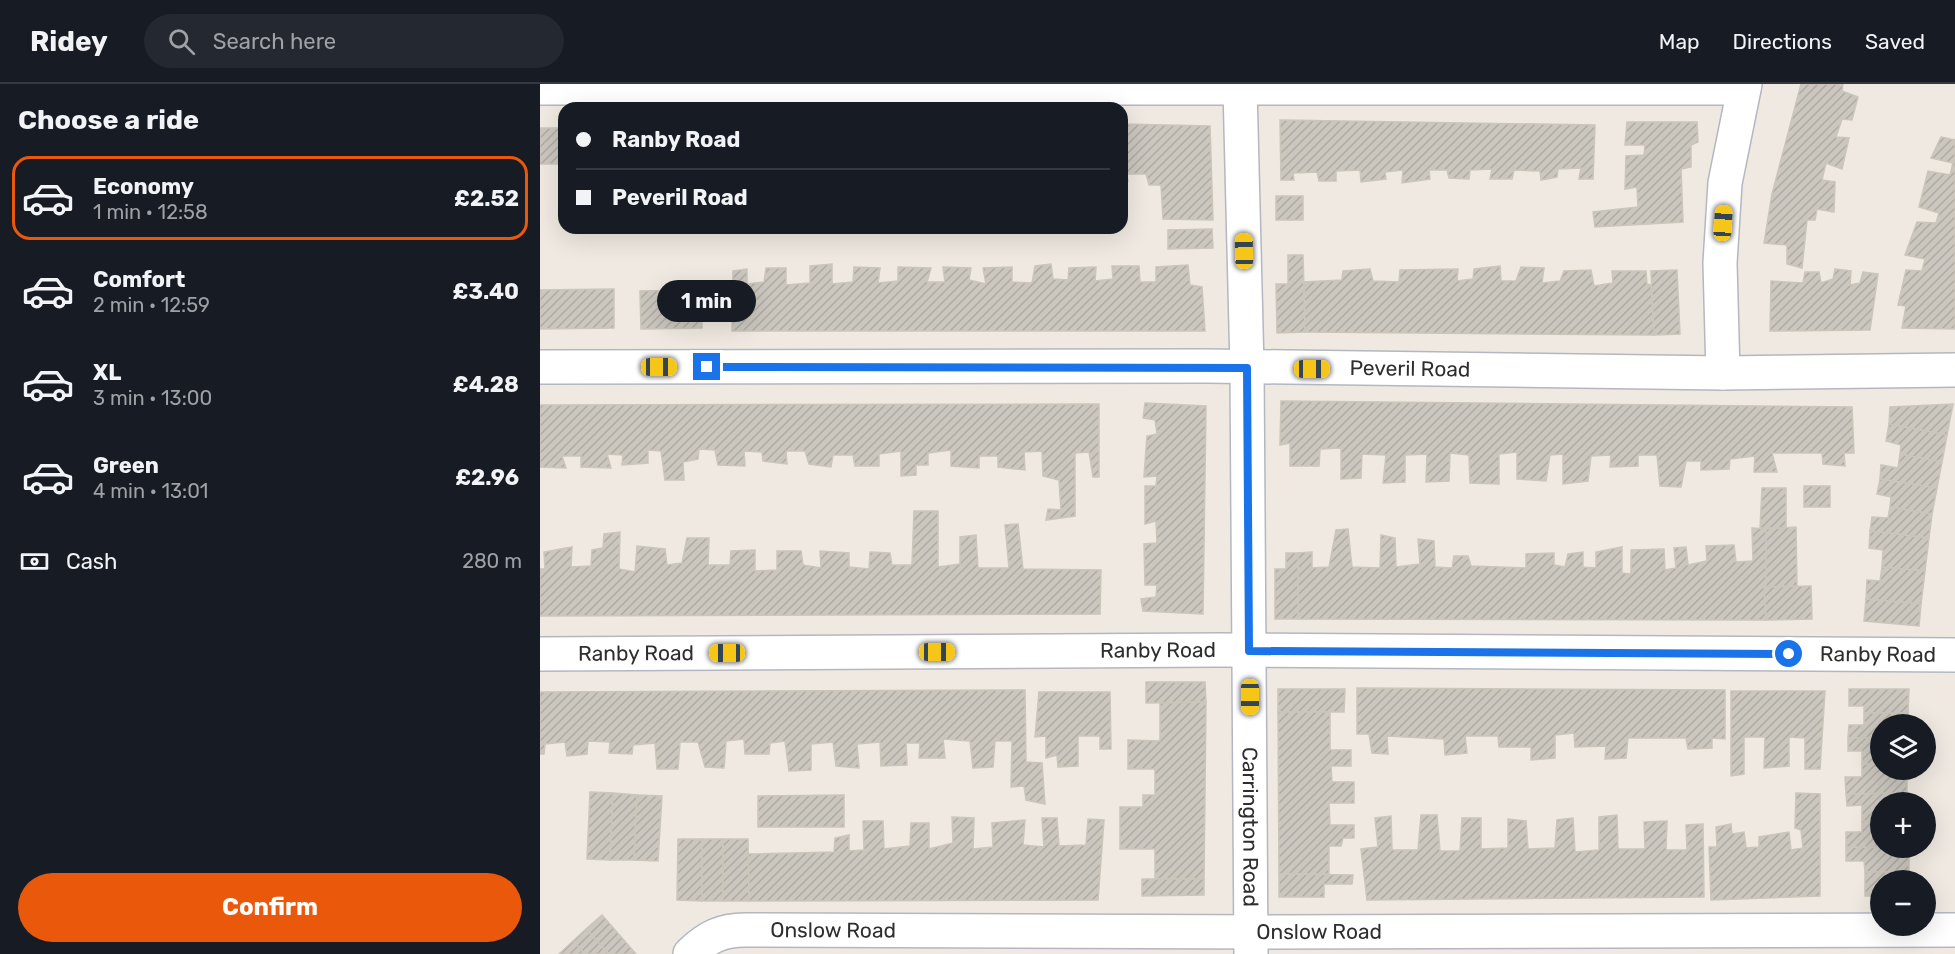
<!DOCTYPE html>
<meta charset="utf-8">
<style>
:root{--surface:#171b24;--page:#242831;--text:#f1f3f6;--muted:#9ea1a6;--line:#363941;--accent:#ea580c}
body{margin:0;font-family:Rubik,sans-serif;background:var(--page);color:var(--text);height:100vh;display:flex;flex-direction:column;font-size:22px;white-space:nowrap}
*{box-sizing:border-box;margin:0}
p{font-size:20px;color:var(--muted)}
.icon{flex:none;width:33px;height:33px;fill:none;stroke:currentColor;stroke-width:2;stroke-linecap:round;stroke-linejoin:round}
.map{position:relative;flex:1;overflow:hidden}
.details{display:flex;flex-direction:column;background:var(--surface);width:540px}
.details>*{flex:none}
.hud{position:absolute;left:18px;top:18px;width:570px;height:132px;border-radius:18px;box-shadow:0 6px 24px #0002;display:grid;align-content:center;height:132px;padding:0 18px;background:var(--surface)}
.buttons{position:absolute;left:1330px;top:630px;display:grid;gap:12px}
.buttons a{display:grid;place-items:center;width:66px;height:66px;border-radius:50%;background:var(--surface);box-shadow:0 6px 24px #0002;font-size:30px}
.end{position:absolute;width:27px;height:27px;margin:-14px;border:8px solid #1a73e8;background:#fff;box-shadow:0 0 0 3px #fff}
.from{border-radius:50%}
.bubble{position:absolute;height:42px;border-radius:21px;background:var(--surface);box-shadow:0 6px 24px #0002;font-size:20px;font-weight:700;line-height:42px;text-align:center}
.car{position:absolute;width:18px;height:36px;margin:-18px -9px;border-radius:8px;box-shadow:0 0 4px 2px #0007;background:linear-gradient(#f5c518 24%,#345 0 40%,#f5c518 0 76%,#345 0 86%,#f5c518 0)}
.hud b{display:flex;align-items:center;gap:21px;height:57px;font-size:22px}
.hud b+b{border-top:2px solid var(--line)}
.hud i{width:15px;height:15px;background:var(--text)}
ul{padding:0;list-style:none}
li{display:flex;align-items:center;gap:18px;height:84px;margin:0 12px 9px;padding:0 6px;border:3px solid transparent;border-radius:18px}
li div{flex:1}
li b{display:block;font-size:22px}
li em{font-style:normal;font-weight:700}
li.selected{border-color:var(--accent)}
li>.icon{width:54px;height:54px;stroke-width:1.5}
h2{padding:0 18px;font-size:27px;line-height:72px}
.pay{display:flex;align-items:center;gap:15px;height:66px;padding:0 18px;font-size:22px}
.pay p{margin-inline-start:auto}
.primary-button{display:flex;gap:12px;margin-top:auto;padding:12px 18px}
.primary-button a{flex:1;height:69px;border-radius:36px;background:var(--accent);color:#fff;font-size:24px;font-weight:700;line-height:69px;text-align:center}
header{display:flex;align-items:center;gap:36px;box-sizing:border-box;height:84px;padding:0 30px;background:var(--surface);border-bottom:2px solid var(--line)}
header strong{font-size:28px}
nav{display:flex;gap:33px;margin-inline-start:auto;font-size:21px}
.search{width:420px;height:54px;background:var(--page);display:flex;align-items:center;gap:15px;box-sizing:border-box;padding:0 21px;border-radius:33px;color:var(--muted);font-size:22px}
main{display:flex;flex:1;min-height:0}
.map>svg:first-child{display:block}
.building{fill:url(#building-hatch);stroke:#cbc5ba;stroke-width:1.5}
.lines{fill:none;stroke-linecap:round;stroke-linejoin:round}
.minor-casing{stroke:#b4b7c1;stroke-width:36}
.minor{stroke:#fff;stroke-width:33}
.route{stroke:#1a73e8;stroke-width:8}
.labels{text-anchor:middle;stroke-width:4.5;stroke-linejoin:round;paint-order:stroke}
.street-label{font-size:21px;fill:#2e2e2e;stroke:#fff}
</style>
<header>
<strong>Ridey</strong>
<div class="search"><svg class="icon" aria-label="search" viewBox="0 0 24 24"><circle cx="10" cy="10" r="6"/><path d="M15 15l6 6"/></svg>Search here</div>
<nav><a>Map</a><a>Directions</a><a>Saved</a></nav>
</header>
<main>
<section class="details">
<h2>Choose a ride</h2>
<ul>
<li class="selected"><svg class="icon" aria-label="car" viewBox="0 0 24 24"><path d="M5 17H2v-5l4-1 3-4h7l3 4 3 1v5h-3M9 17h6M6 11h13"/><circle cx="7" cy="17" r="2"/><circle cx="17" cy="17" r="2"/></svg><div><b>Economy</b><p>1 min · 12:58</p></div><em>£2.52</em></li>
<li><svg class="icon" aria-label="car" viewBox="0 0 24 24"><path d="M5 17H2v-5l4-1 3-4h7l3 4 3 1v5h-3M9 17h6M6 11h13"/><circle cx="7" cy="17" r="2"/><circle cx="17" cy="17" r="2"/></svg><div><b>Comfort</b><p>2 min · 12:59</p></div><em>£3.40</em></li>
<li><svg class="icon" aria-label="car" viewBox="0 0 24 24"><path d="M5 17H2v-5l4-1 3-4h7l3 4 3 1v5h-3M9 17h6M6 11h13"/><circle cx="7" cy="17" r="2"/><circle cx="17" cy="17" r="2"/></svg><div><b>XL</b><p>3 min · 13:00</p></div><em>£4.28</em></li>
<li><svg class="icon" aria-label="car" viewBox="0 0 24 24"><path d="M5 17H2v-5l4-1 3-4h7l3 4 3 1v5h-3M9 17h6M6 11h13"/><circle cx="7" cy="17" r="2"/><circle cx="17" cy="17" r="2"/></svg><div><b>Green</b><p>4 min · 13:01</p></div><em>£2.96</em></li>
</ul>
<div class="pay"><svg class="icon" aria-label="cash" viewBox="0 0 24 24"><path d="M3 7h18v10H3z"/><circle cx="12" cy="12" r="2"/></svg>Cash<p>280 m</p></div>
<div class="primary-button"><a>Confirm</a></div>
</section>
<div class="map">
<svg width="1415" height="870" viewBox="0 0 1415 870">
<defs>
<pattern id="building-hatch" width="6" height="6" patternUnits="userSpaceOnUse" patternTransform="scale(1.5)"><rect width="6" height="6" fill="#cbc7bf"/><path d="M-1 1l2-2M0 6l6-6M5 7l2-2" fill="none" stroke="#afaba4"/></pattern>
</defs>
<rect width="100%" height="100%" fill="#efe9e1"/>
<g class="building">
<polygon points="1261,0 1303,0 1302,7 1318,13 1312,36 1302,35 1296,53 1309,54 1302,85 1286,79 1282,96 1295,98 1294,128 1277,125 1275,136 1267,136 1262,184 1247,180 1247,161 1224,159 1232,110"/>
<polygon points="740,36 1055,41 1053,95 1039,95 1041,84 1018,85 1017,93 1001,96 1000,87 974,86 972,95 950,95 952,85 930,86 929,95 909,94 907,86 889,86 890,95 862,99 863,86 845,88 846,95 821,98 820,86 796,87 796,97 779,97 777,88 753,89 754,96 741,96"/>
<polygon points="1087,38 1157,38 1158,58 1151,61 1151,83 1141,85 1143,138 1055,143 1053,128 1098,123 1097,103 1085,105 1086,72 1104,71 1105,61 1085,61"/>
<polygon points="582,40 670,42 673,136 623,135 621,101 609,101 606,90 586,90 588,97 582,98"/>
<rect x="0" y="44" width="24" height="36"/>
<polygon points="1401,53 1415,56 1415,245 1362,244 1366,222 1358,221 1366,186 1382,187 1385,175 1365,171 1377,138 1396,139 1399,129 1379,123 1388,87 1410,91 1413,79 1391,74"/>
<rect x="736" y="112" width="27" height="24"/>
<polygon points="672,145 673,164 628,165 628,146"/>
<polygon points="748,171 763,171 765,248 737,249 736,200 748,200"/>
<polygon points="292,180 292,200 313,198 314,183 340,184 338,199 358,197 358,183 391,184 387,198 405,198 403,183 431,184 429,196 446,200 443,184 472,183 472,198 492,199 495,182 511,180 513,195 528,196 529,184 556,183 555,197 573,195 572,182 599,182 600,198 616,198 616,183 648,181 650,201 662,203 665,247 192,247 193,187 207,185 207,200 224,198 226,184 246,184 246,201 270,199 270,182"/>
<polygon points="960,182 961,197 976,197 981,183 1004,184 1002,199 1020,197 1024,187 1051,186 1054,202 1073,199 1072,187 1106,187 1107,200 1111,201 1114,251 765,248 764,198 802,196 803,187 830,185 833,197 859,198 860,186 918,185 917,197 933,195 934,185"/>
<polygon points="1295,185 1311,187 1310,201 1320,199 1323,188 1338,190 1330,246 1230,247 1231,197 1263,199 1265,188 1279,188 1281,199 1293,195"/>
<polygon points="1137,186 1140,250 1114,251 1111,187"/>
<polygon points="74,205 74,244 0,245 0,206"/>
<polygon points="162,206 162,244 101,245 100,207"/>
<polygon points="741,317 1312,323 1314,369 1304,369 1305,382 1283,380 1282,369 1232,369 1237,388 1214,388 1215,372 1190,375 1189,385 1161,386 1161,377 1146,377 1141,403 1120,402 1117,371 1098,371 1098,382 1070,383 1071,371 1051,372 1048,397 1023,400 1023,370 1010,371 1006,397 977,395 977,368 959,370 959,400 930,399 929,371 910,369 909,397 886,398 887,370 865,371 865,398 843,399 846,371 822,370 821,394 801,395 801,364 780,365 779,382 750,382 750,359 740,361"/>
<polygon points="605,319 666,322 663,530 603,527 601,515 616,513 617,501 605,501 604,460 617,459 616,437 605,440 605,402 616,402 617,392 604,393 607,352 617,350 615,336 603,334"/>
<polygon points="559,320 559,393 553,393 549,368 535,369 535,432 506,436 508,425 521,426 519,396 503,392 502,367 484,368 485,386 458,383 458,372 439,372 439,384 411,382 411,366 388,369 388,381 376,381 376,391 361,392 361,367 339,370 339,382 315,382 313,371 293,371 291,383 269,380 265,367 246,367 247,380 223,377 222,368 204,367 205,382 178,381 175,366 159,365 158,375 143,378 144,396 125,396 121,367 108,366 108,379 82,381 83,371 67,370 71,384 41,383 41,372 22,372 26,384 0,383 0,321"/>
<polygon points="1413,320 1407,351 1349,340 1350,323"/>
<polygon points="1349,340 1407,351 1402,378 1360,370 1361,361 1346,357"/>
<polygon points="1360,370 1402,378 1397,404 1340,395 1341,381 1358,384"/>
<polygon points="1340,395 1397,404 1392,430 1350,423 1351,413 1337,410"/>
<rect x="1264" y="402" width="26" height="21"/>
<polygon points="1222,404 1246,404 1246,444 1220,444"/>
<polygon points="1350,423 1392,430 1389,454 1330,447 1332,433 1348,434"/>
<polygon points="374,427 398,427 398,483 420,480 420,453 436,451 438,484 469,484 465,441 478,440 483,485 561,486 560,530 0,532 0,485 5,485 4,468 32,463 31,483 51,482 52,466 63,464 64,450 80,448 79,485 95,488 97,462 125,465 127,481 142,479 147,454 169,454 168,481 190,481 191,467 215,466 215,487 237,486 237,467 261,467 263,481 281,484 280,467 309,469 309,483 329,485 330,468 350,469 352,481 372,481"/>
<polygon points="1256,443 1257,502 1224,503 1226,445"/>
<polygon points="1212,444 1226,445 1226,536 758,535 758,469 772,468 772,484 789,483 796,446 808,445 812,483 840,484 841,451 855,454 856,483 880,480 878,455 894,457 895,483 912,484 914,472 928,472 931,482 986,484 986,470 1014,469 1014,481 1025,483 1028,470 1043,468 1043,483 1056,484 1056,468 1082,463 1082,489 1091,490 1091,466 1124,465 1125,486 1136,484 1134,464 1146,463 1148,481 1167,477 1166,462 1194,461 1196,478 1213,477"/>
<polygon points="1330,447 1389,454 1385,487 1342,483 1343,466 1329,464"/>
<polygon points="746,469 758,469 758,535 735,535 735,485 746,485"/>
<polygon points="1342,483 1385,487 1381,520 1326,515 1327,496 1340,497"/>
<polygon points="1271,502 1272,535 1226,536 1224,503"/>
<polygon points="1326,515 1381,520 1379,542 1324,537"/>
<polygon points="606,598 665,598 666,618 606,619"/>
<polygon points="817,604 1185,606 1185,655 1172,654 1172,664 1148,665 1146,654 1088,654 1086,674 1065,675 1066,662 1035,663 1034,649 1015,651 1015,674 991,676 991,663 959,663 958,652 925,652 927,669 905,671 904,655 847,652 848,670 832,669 829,650 817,650"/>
<polygon points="738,605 805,605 804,628 738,628"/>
<polygon points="1309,605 1369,605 1368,629 1324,629 1324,622 1309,622"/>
<polygon points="485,606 486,678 502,679 505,720 486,716 484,702 471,703 472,657 455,657 453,683 433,684 430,657 403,655 405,674 379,674 380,659 366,659 367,681 341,682 340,658 317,660 319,684 296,682 293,658 271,660 271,686 249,687 245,657 230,659 229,670 205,670 204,655 186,657 184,684 165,683 158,658 140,658 138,685 117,685 115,659 93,661 92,670 69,669 70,658 48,657 47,670 27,672 25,658 5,660 4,670 0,670 0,608"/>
<polygon points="1191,607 1285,607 1280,685 1265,685 1265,654 1249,653 1249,682 1224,684 1225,653 1204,653 1204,690 1191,692"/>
<polygon points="499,608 570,608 571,665 560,665 560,652 538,652 538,682 518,683 517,671 506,674 506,652 495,653"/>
<polygon points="666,618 664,795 615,795 615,765 580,765 580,723 603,723 603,711 615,711 615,685 588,685 588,656 620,657 620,619"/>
<polygon points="738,628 790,628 790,666 811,666 811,682 791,682 792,698 814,698 814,719 789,719 790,741 814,741 814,754 803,754 801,762 789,762 789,790 739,790"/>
<polygon points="1324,629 1368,629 1368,640 1341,640 1341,654 1308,654 1309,641 1324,641"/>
<polygon points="1308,654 1341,654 1341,680 1322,680 1322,667 1308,667"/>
<polygon points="1322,680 1341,680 1341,686 1367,686 1367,709 1306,710 1305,693 1322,693"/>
<polygon points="50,708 73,709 70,776 47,775"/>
<polygon points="73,709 97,711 94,776 70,776"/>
<polygon points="1256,709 1280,710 1280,812 1171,816 1169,763 1177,763 1176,743 1191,740 1192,750 1204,748 1206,764 1219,763 1219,753 1249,748 1251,766 1263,764 1261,746 1255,744"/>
<polygon points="1367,709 1367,718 1341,718 1341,737 1322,737 1322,721 1307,722 1306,710"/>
<polygon points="97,711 122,712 118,777 94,776"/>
<polygon points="304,711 304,743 218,743 218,712"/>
<polygon points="881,731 897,731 900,767 920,767 922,734 941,734 941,765 968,764 968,735 986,737 988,765 1015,764 1017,736 1033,734 1035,768 1059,766 1059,733 1077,731 1078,765 1105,765 1104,738 1127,737 1126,766 1147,766 1146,741 1163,740 1164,813 827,816 821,765 838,763 835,734 851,732 852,766 878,766"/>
<polygon points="412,733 434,734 433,765 453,763 452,739 485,736 483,761 504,763 502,734 517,734 519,762 546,761 548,735 564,736 558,816 209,817 208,770 294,768 295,754 309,751 309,767 324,766 323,737 343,737 344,765 370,762 371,739 389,739 389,765 413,759"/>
<polygon points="1322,737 1341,737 1341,763 1306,763 1306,748 1322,748"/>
<polygon points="138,755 162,755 162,817 137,816"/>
<rect x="162" y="755" width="21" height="62"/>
<polygon points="183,755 208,755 209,817 183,817"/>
<polygon points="1306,763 1369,764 1369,788 1325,788 1324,777 1306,777"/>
<polygon points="1325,788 1369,788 1369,796 1341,796 1341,812 1325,812"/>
<polygon points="739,790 813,791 812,800 784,800 784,813 739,813"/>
<polygon points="602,795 664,795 664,811 602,812"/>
<polygon points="62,831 96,870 69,870 46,845"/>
<polygon points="46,845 69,870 45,870 33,857"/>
<polygon points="33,857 45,870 19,870"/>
</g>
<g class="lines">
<g class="minor-casing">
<g id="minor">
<path id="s1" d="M700 3 707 284 711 870"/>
<polyline points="0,4 1204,4"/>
<path id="s2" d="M0 283 667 282 1183 289 1415 286"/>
<polyline points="1183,289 1180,179 1185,99 1205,0"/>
<path id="s3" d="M0 570 677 566 1415 571"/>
<path id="s4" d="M150 870C167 853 182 846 205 846L728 848 1415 846"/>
</g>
</g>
<use href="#minor" class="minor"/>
</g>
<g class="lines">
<polyline class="route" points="167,283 707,284 709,567 1249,570"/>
</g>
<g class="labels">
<g class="street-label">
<text dy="7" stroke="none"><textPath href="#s2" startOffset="870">Peveril Road</textPath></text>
<text dy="7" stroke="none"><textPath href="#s3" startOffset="618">Ranby Road</textPath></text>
<text dy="7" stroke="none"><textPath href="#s3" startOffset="96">Ranby Road</textPath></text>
<text dy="7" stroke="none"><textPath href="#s3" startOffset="1338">Ranby Road</textPath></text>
<text dy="7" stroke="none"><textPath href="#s1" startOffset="740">Carrington Road</textPath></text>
<text dy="7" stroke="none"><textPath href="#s4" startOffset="150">Onslow Road</textPath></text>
<text dy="7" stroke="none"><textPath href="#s4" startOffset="636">Onslow Road</textPath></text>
</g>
</g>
</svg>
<div class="buttons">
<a><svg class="icon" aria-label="layers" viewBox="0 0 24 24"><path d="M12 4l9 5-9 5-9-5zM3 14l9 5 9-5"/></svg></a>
<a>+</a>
<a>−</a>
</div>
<i class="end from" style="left:1249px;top:570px"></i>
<i class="end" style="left:167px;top:283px"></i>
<div class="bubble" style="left:117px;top:196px;width:99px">1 min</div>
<i class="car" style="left:1183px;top:139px;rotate:4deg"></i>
<i class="car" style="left:704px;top:167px;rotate:359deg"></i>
<i class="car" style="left:119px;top:283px;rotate:90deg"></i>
<i class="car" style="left:772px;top:285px;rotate:90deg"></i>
<i class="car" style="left:397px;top:568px;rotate:90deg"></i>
<i class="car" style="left:187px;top:569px;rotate:270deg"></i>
<i class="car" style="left:710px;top:613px;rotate:180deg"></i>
<div class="hud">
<b><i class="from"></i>Ranby Road</b>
<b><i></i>Peveril Road</b>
</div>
</div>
</main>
